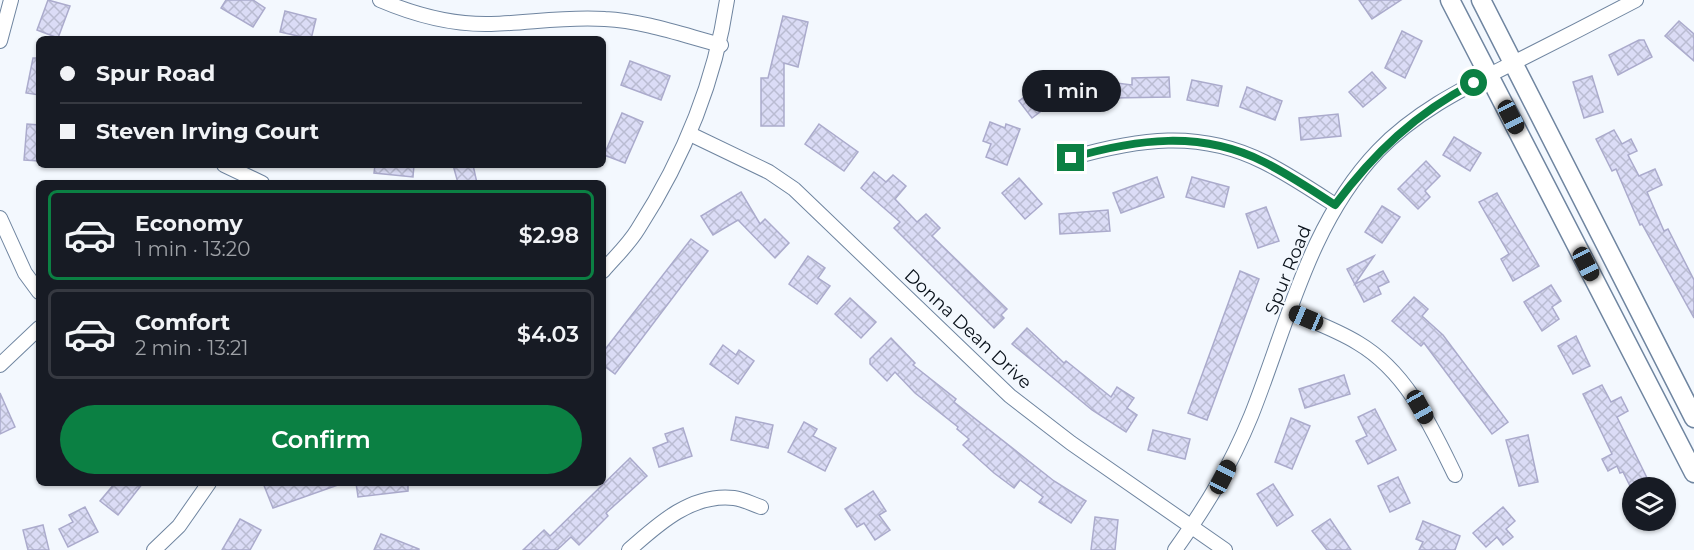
<!DOCTYPE html>
<meta charset="utf-8">
<style>
:root{--surface:#171b24;--page:#242831;--text:#f1f3f6;--muted:#9ea1a6;--line:#363941;--accent:#0b8043}
body{margin:0;font-family:Montserrat,sans-serif;background:var(--page);color:var(--text);height:100vh;display:flex;flex-direction:column;font-size:22px;white-space:nowrap}
*{box-sizing:border-box;margin:0}
p{font-size:20px;color:var(--muted)}
.icon{flex:none;width:33px;height:33px;fill:none;stroke:currentColor;stroke-width:2;stroke-linecap:round;stroke-linejoin:round}
.map{position:relative;flex:1;overflow:hidden}
.details{position:absolute;left:36px;top:180px;width:570px;height:306px;display:flex;flex-direction:column;background:var(--surface);border-radius:9px;box-shadow:0 2px 4px #0004}
.details>*{flex:none}
.guide{position:absolute;left:36px;top:36px;width:570px;height:132px;border-radius:9px;box-shadow:0 2px 4px #0004;display:grid;align-content:center;height:132px;padding:0 24px;background:var(--surface)}
.controls{position:absolute;left:1622px;top:477px;display:grid;gap:12px}
.controls a{display:grid;place-items:center;width:54px;height:54px;border-radius:50%;background:var(--surface);box-shadow:0 2px 4px #0004;font-size:30px}
.end{position:absolute;width:27px;height:27px;margin:-14px;border:8px solid #0b8043;background:#fff;box-shadow:0 0 0 3px #fff}
.from{border-radius:50%}
.bubble{position:absolute;height:42px;border-radius:21px;background:var(--surface);box-shadow:0 2px 4px #0004;font-size:20px;font-weight:600;line-height:42px;text-align:center}
.car{position:absolute;width:18px;height:36px;margin:-18px -9px;border-radius:8px;box-shadow:0 0 4px 2px #0007;background:linear-gradient(#222 24%,#8ab4d8 0 40%,#222 0 76%,#8ab4d8 0 86%,#222 0)}
.guide b{display:flex;align-items:center;gap:21px;height:57px;font-size:22px}
.guide b+b{border-top:2px solid var(--line)}
.guide i{width:15px;height:15px;background:var(--text)}
ul{padding:10px 0 0;list-style:none}
li{display:flex;align-items:center;gap:18px;height:90px;margin:0 12px 9px;padding:0 12px;border:3px solid var(--line);border-radius:9px}
li div{flex:1}
li b{display:block;font-size:22px}
li em{font-style:normal;font-weight:600}
li.on{border-color:var(--accent)}
li>.icon{width:54px;height:54px;stroke-width:1.5}
.primary-button{display:flex;gap:12px;margin-top:auto;padding:12px 24px}
.primary-button a{flex:1;height:69px;border-radius:36px;background:var(--accent);color:#fff;font-size:24px;font-weight:600;line-height:69px;text-align:center}
.map>svg:first-child{display:block}
.building{fill:url(#building-cross-hatch);stroke:#ababcc;stroke-width:1.5}
.lines{fill:none;stroke-linecap:round;stroke-linejoin:round}
.street-casing{stroke:#6f85a0;stroke-width:16}
.secondary-casing{stroke:#6f85a0;stroke-width:21}
.street{stroke:#fff;stroke-width:14}
.secondary{stroke:#fff;stroke-width:18}
.route{stroke:#0b8043;stroke-width:8}
.labels{text-anchor:middle;stroke-width:4.5;stroke-linejoin:round;paint-order:stroke}
.street-label{font-size:18px;fill:#081019;stroke:#f3f8fe}
</style>
<div class="map">
<svg width="1694" height="550" viewBox="0 0 1694 550">
<defs>
<pattern id="building-cross-hatch" width="8" height="8" patternUnits="userSpaceOnUse" patternTransform="scale(1.5)"><rect width="8" height="8" fill="#dbdcf6"/><path d="M0 0l8 8M0 8l8-8" fill="none" stroke="#babcd2"/></pattern>
</defs>
<rect width="100%" height="100%" fill="#f3f8fe"/>
<g class="building">
<polygon points="48,0 70,6 58,38 37,30"/>
<polygon points="226,0 253,0 265,8 253,27 221,8"/>
<polygon points="1359,0 1401,0 1372,19"/>
<polygon points="285,11 316,19 311,39 280,32"/>
<polygon points="783,16 808,22 798,67 784,63 784,126 761,126 761,78 768,78"/>
<polygon points="1679,21 1694,34 1694,61 1665,36"/>
<polygon points="1402,31 1422,41 1405,78 1385,68"/>
<polygon points="1639,40 1644,40 1652,57 1618,75 1609,55"/>
<polygon points="33,58 39,58 39,95 26,93"/>
<polygon points="630,61 670,76 661,100 621,85"/>
<polygon points="1372,72 1386,88 1363,107 1349,92"/>
<polygon points="1592,76 1603,112 1584,118 1573,82"/>
<polygon points="1169,77 1170,97 1113,98 1113,102 1075,97 1077,78 1132,85 1132,78"/>
<polygon points="1048,79 1061,96 1032,118 1019,101"/>
<polygon points="1192,80 1222,86 1218,106 1187,100"/>
<polygon points="1247,87 1282,101 1275,120 1240,107"/>
<polygon points="622,113 643,122 625,163 604,155"/>
<polygon points="1338,114 1341,136 1301,140 1299,118"/>
<polygon points="990,122 1005,128 1006,124 1020,129 1007,165 986,157 991,144 983,141"/>
<polygon points="27,124 39,125 39,161 24,160"/>
<polygon points="819,124 858,152 844,171 805,144"/>
<polygon points="1614,130 1622,144 1631,139 1637,151 1628,155 1639,176 1655,169 1662,185 1647,192 1664,231 1668,229 1694,280 1694,318 1642,224 1640,225 1616,169 1612,171 1596,139"/>
<polygon points="1454,137 1481,153 1470,171 1443,155"/>
<polygon points="1426,161 1440,176 1425,191 1430,197 1418,209 1398,189"/>
<polygon points="375,165 414,165 413,177 374,173"/>
<polygon points="453,165 473,165 477,183 458,183"/>
<polygon points="874,172 886,182 893,175 906,186 895,199 917,222 926,214 940,228 932,236 1007,309 1001,315 1004,318 994,328 894,228 900,222 861,188"/>
<polygon points="1157,177 1164,197 1121,213 1113,193"/>
<polygon points="1192,177 1229,187 1224,207 1186,197"/>
<polygon points="1019,178 1042,204 1025,219 1002,193"/>
<polygon points="741,192 760,224 765,219 789,243 775,258 738,220 713,235 701,216"/>
<polygon points="1497,193 1539,266 1513,281 1501,259 1509,254 1479,202"/>
<polygon points="1382,206 1400,217 1382,243 1365,232"/>
<polygon points="1266,207 1279,241 1258,248 1246,214"/>
<polygon points="1108,210 1110,231 1060,234 1059,214"/>
<polygon points="691,239 708,251 615,374 603,365 603,352"/>
<polygon points="808,256 825,268 818,278 830,286 817,304 789,284"/>
<polygon points="1374,256 1355,284 1383,271 1389,282 1378,287 1381,294 1364,302 1347,269"/>
<polygon points="1240,271 1259,279 1207,420 1188,413"/>
<polygon points="1551,285 1561,301 1552,307 1559,319 1542,331 1524,302"/>
<polygon points="1414,297 1428,309 1422,316 1443,335 1508,422 1492,434 1424,343 1421,346 1392,321"/>
<polygon points="850,298 876,322 861,338 835,314"/>
<polygon points="1027,328 1064,363 1066,361 1111,397 1117,387 1134,398 1127,408 1137,415 1126,432 1092,410 1012,344"/>
<polygon points="1576,336 1590,366 1573,374 1558,346"/>
<polygon points="891,338 915,363 913,365 956,399 954,402 1054,481 1086,501 1071,523 1039,502 1043,497 1020,480 1014,488 994,473 963,445 969,439 957,429 958,427 915,393 895,372 887,381 870,364 870,359"/>
<polygon points="723,345 736,355 739,350 754,361 738,384 710,364"/>
<polygon points="1344,375 1350,394 1305,408 1299,389"/>
<polygon points="1602,385 1611,402 1621,397 1628,411 1617,417 1652,488 1631,488 1623,472 1620,473 1617,466 1608,471 1602,459 1612,454 1583,394"/>
<polygon points="0,393 15,427 0,434"/>
<polygon points="1375,409 1396,450 1368,464 1356,441 1367,436 1358,417"/>
<polygon points="736,417 773,425 768,448 731,440"/>
<polygon points="1291,418 1310,426 1292,469 1275,462"/>
<polygon points="804,422 817,429 813,436 836,448 825,471 788,452"/>
<polygon points="683,428 692,456 659,467 653,448 668,442 665,434"/>
<polygon points="1153,430 1190,439 1185,459 1148,450"/>
<polygon points="1528,435 1538,482 1519,486 1506,440"/>
<polygon points="630,458 647,476 606,513 608,516 579,545 571,537 557,550 523,550 544,530 550,536"/>
<polygon points="1398,477 1410,503 1390,512 1378,486"/>
<polygon points="115,483 143,483 118,515 100,501"/>
<polygon points="263,483 338,483 338,485 273,508"/>
<polygon points="356,483 408,483 408,491 358,497"/>
<polygon points="1273,484 1293,515 1277,526 1257,494"/>
<polygon points="873,491 886,511 879,515 890,530 875,540 864,523 857,527 845,509"/>
<polygon points="85,507 98,532 68,547 59,529 73,522 69,515"/>
<polygon points="1503,507 1515,521 1506,529 1513,537 1503,545 1497,537 1486,547 1473,533"/>
<polygon points="1095,517 1118,520 1115,550 1091,550"/>
<polygon points="240,519 261,530 250,550 222,550"/>
<polygon points="1330,519 1351,550 1327,550 1312,531"/>
<polygon points="1423,521 1460,536 1455,550 1419,550 1423,542 1416,539"/>
<polygon points="43,525 49,550 28,550 23,530"/>
<polygon points="381,534 419,549 419,550 374,550"/>
</g>
<g class="lines">
<g class="street-casing">
<g id="street">
<path d="M380 0C415 15 453 25 491 24 529 23 567 16 605 19 644 21 683 35 721 45"/>
<polyline points="0,41 11,0"/>
<polyline points="690,134 769,172 794,189 1010,396 1071,443 1225,550"/>
<path d="M1071 158C1137 139 1199 129 1264 162 1288 174 1312 190 1335 205"/>
<polyline points="224,165 262,183"/>
<polyline points="0,218 25,273 39,292"/>
<path d="M603 271C615 257 629 244 638 229 683 159 715 81 727 0"/>
<path d="M1291 312C1314 322 1337 330 1358 343 1407 372 1431 426 1455 475"/>
<polyline points="0,365 39,328"/>
<polyline points="154,550 179,526 209,483"/>
<path d="M629 550C658 524 692 493 734 498 743 499 752 504 761 507"/>
<path d="M1175 550C1207 505 1230 467 1251 416 1287 326 1309 223 1378 151 1416 111 1466 87 1515 62 1555 42 1596 21 1636 0"/>
</g>
</g>
<g class="secondary-casing">
<g id="secondary">
<polyline points="1450,0 1694,473"/>
<polyline points="1481,0 1694,418"/>
</g>
</g>
<use href="#street" class="street"/>
<use href="#secondary" class="secondary"/>
</g>
<g class="lines">
<path class="route" d="M1071 158C1136 139 1201 130 1264 162 1288 174 1312 190 1335 205 1374 153 1416 113 1474 83"/>
</g>
<g class="labels">
<g class="street-label">
<text transform="translate(1288 270) rotate(-68)" y="6">Spur Road</text>
<text transform="translate(968 329) rotate(43)" y="6">Donna Dean Drive</text>
</g>
</g>
</svg>
<div class="controls">
<a><svg class="icon" aria-label="layers" viewBox="0 0 24 24"><path d="M12 4l9 5-9 5-9-5zM3 14l9 5 9-5"/></svg></a>
</div>
<i class="end from" style="left:1474px;top:83px"></i>
<i class="end" style="left:1071px;top:158px"></i>
<div class="bubble" style="left:1022px;top:70px;width:99px">1 min</div>
<i class="car" style="left:1511px;top:117px;rotate:153deg"></i>
<i class="car" style="left:1586px;top:264px;rotate:153deg"></i>
<i class="car" style="left:1306px;top:318px;rotate:293deg"></i>
<i class="car" style="left:1420px;top:407px;rotate:151deg"></i>
<i class="car" style="left:1223px;top:477px;rotate:27deg"></i>
<div class="guide">
<b><i class="from"></i>Spur Road</b>
<b><i></i>Steven Irving Court</b>
</div>
<section class="details">
<ul>
<li class="on"><svg class="icon" aria-label="car" viewBox="0 0 24 24"><path d="M5 17H2v-5l4-1 3-4h7l3 4 3 1v5h-3M9 17h6M6 11h13"/><circle cx="7" cy="17" r="2"/><circle cx="17" cy="17" r="2"/></svg><div><b>Economy</b><p>1 min · 13:20</p></div><em>$2.98</em></li>
<li><svg class="icon" aria-label="car" viewBox="0 0 24 24"><path d="M5 17H2v-5l4-1 3-4h7l3 4 3 1v5h-3M9 17h6M6 11h13"/><circle cx="7" cy="17" r="2"/><circle cx="17" cy="17" r="2"/></svg><div><b>Comfort</b><p>2 min · 13:21</p></div><em>$4.03</em></li>
</ul>
<div class="primary-button"><a>Confirm</a></div>
</section>
</div>
